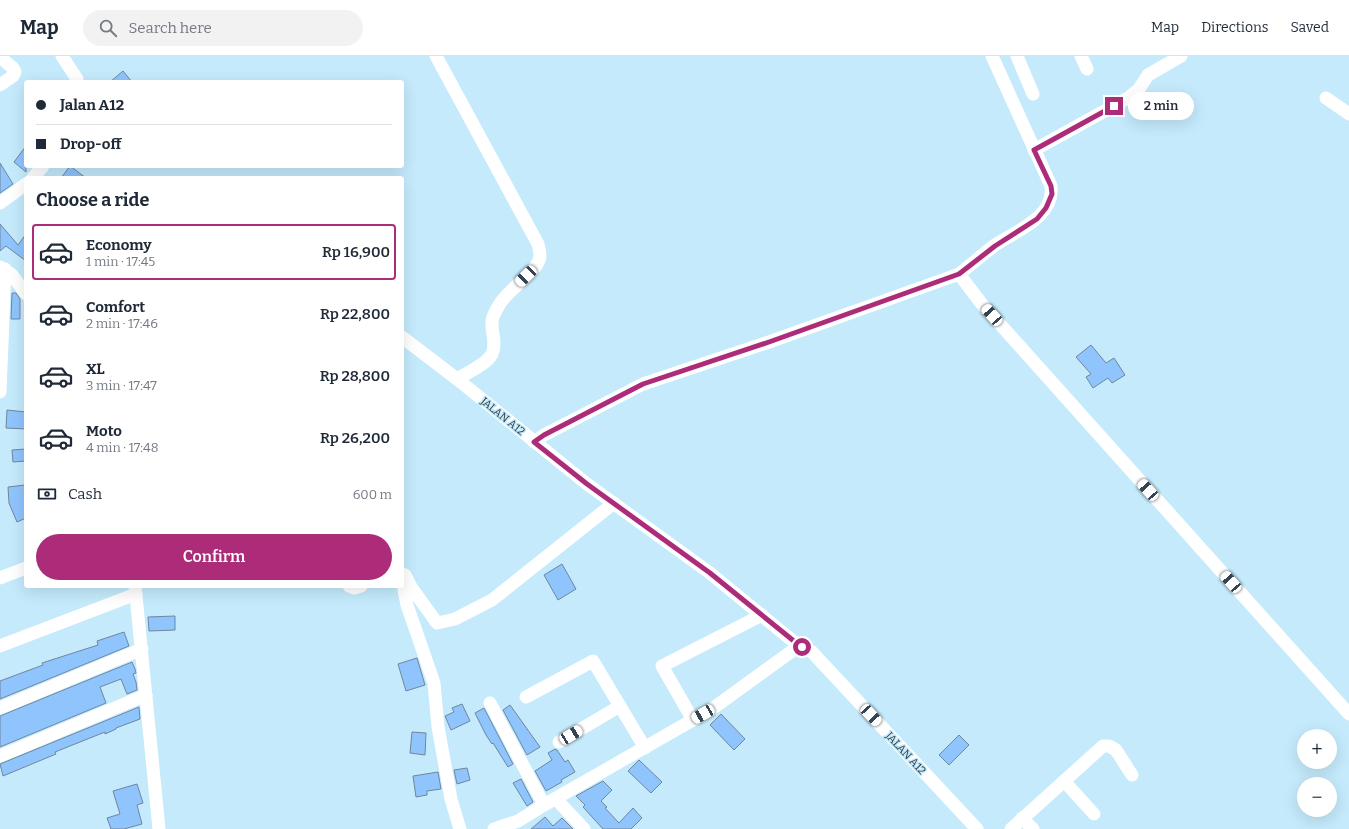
<!DOCTYPE html>
<meta charset="utf-8">
<style>
:root{--surface:#fff;--page:#f2f2f3;--text:#1f2937;--muted:#747a83;--line:#e0e1e3;--accent:#ad2c79}
body{margin:0;font-family:Bitter,serif;background:var(--page);color:var(--text);height:100vh;display:flex;flex-direction:column;font-size:15px;white-space:nowrap}
*{box-sizing:border-box;margin:0}
p{font-size:13px;color:var(--muted)}
.icon{flex:none;width:22px;height:22px;fill:none;stroke:currentColor;stroke-width:2;stroke-linecap:round;stroke-linejoin:round}
.map{position:relative;flex:1;overflow:hidden}
.drawer{position:absolute;left:24px;top:120px;width:380px;height:412px;display:flex;flex-direction:column;background:var(--surface);border-radius:4px;box-shadow:0 4px 16px #0002}
.drawer>*{flex:none}
.top-card{position:absolute;left:24px;top:24px;width:380px;height:88px;border-radius:4px;box-shadow:0 4px 16px #0002;display:grid;align-content:center;height:88px;padding:0 12px;background:var(--surface)}
.tools{position:absolute;left:1297px;top:673px;display:grid;gap:8px}
.tools a{display:grid;place-items:center;width:40px;height:40px;border-radius:50%;background:var(--surface);box-shadow:0 4px 16px #0002;font-size:20px}
.end{position:absolute;width:18px;height:18px;margin:-9px;border:5px solid #ad2c79;background:#fff;box-shadow:0 0 0 2px #fff}
.from{border-radius:50%}
.bubble{position:absolute;height:28px;border-radius:14px;background:var(--surface);box-shadow:0 4px 16px #0002;font-size:13px;font-weight:600;line-height:28px;text-align:center}
.car{position:absolute;width:12px;height:24px;margin:-12px -6px;border-radius:5px;box-shadow:0 0 3px 1px #0007;background:linear-gradient(#fff 24%,#345 0 40%,#fff 0 76%,#345 0 86%,#fff 0)}
.top-card b{display:flex;align-items:center;gap:14px;height:38px;font-size:15px}
.top-card b+b{border-top:1px solid var(--line)}
.top-card i{width:10px;height:10px;background:var(--text)}
ul{padding:0;list-style:none}
li{display:flex;align-items:center;gap:12px;height:56px;margin:0 8px 6px;padding:0 4px;border:2px solid transparent;border-radius:4px}
li div{flex:1}
li b{display:block;font-size:15px}
li em{font-style:normal;font-weight:600}
li.current{border-color:var(--accent)}
li>.icon{width:36px;height:36px;stroke-width:1.5}
h2{padding:0 12px;font-size:18px;line-height:48px}
.pay{display:flex;align-items:center;gap:10px;height:44px;padding:0 12px;font-size:15px}
.pay p{margin-inline-start:auto}
.action{display:flex;gap:8px;margin-top:auto;padding:8px 12px}
.action a{flex:1;height:46px;border-radius:24px;background:var(--accent);color:#fff;font-size:16px;font-weight:600;line-height:46px;text-align:center}
header{display:flex;align-items:center;gap:24px;box-sizing:border-box;height:56px;padding:0 20px;background:var(--surface);border-bottom:1px solid var(--line)}
header strong{font-size:19px}
nav{display:flex;gap:22px;margin-inline-start:auto;font-size:14px}
.search{width:280px;height:36px;background:var(--page);display:flex;align-items:center;gap:10px;box-sizing:border-box;padding:0 14px;border-radius:22px;color:var(--muted);font-size:15px}
.map>svg:first-child{display:block}
.building{fill:#8fc4fd;stroke:#70869f}
.lines{fill:none;stroke-linecap:round;stroke-linejoin:round}
.street{stroke:#fff;stroke-width:13}
.route{stroke:#ad2c79;stroke-width:5}
.labels{text-anchor:middle;stroke-width:3;stroke-linejoin:round;paint-order:stroke}
.street-label{font-size:11px;fill:#2d3c43;stroke:#c4eafb}
</style>
<header>
<strong>Map</strong>
<div class="search"><svg class="icon" aria-label="search" viewBox="0 0 24 24"><circle cx="10" cy="10" r="6"/><path d="M15 15l6 6"/></svg>Search here</div>
<nav><a>Map</a><a>Directions</a><a>Saved</a></nav>
</header>
<div class="map">
<svg width="1349" height="773" viewBox="0 0 1349 773">
<rect width="100%" height="100%" fill="#c4eafb"/>
<g class="building">
<polygon points="123,15 132,26 110,26"/>
<polygon points="26,90 26,116 14,106"/>
<polygon points="0,107 13,128 0,137"/>
<polygon points="70,110 86,122 61,122"/>
<polygon points="0,168 18,189 26,178 26,205 6,190 0,195"/>
<polygon points="12,237 16,237 20,243 20,263 11,263"/>
<polygon points="1091,289 1106,307 1114,302 1125,319 1112,327 1108,322 1093,332 1086,321 1091,318 1076,301"/>
<polygon points="7,354 26,356 26,373 6,372"/>
<polygon points="26,393 26,405 13,406 12,394"/>
<polygon points="25,429 26,462 17,466 9,447 8,431"/>
<polygon points="562,508 576,533 558,544 544,519"/>
<polygon points="175,560 175,574 149,575 148,561"/>
<polygon points="124,576 129,590 0,643 0,625 43,609 42,607 98,589 97,585"/>
<polygon points="417,602 425,629 406,635 398,608"/>
<polygon points="132,606 135,613 136,617 133,618 136,626 137,634 127,638 121,623 100,631 106,647 0,691 0,660"/>
<polygon points="462,648 470,665 451,674 445,660 454,656 452,652"/>
<polygon points="510,649 540,691 527,699 503,654"/>
<polygon points="139,651 140,663 116,672 116,673 105,678 105,676 55,696 56,698 3,720 0,708"/>
<polygon points="484,652 513,708 508,711 493,687 492,688 486,679 475,657"/>
<polygon points="721,658 745,683 734,694 710,669"/>
<polygon points="412,676 426,677 425,699 410,697"/>
<polygon points="959,679 969,689 949,709 939,699"/>
<polygon points="555,693 557,694 565,706 568,704 575,716 561,724 562,726 546,735 535,715 552,704 548,697"/>
<polygon points="639,704 662,726 651,737 628,715"/>
<polygon points="467,712 470,724 457,728 454,714"/>
<polygon points="438,716 441,733 427,735 427,739 416,741 413,720"/>
<polygon points="521,723 533,746 527,750 513,727"/>
<polygon points="603,725 612,734 601,745 607,751 605,752 619,767 633,752 642,762 631,773 603,773 583,751 585,749 576,740"/>
<polygon points="137,728 143,747 137,749 142,768 124,773 111,773 107,762 120,758 113,735"/>
<polygon points="545,761 553,770 562,762 573,773 531,773"/>
</g>
<g class="lines">
<g class="street">
<polyline points="62,0 77,23"/>
<path d="M436 0 538 188C539 192 540 196 540 200 539 215 510 232 501 246 498 251 493 258 492 265 491 275 497 288 492 298 487 308 467 317 457 323"/>
<path d="M992 0 1051 130C1055 161 1016 175 995 189 983 198 971 209 959 218L981 247 1349 658"/>
<polyline points="1017,0 1033,38"/>
<polyline points="1081,0 1087,13"/>
<polyline points="0,1 13,12 15,16 13,20 0,29"/>
<polyline points="1326,42 1349,58"/>
<polyline points="1034,94 1128,42 1139,33 1148,19 1181,0"/>
<polyline points="33,122 43,110"/>
<polyline points="0,147 26,128"/>
<polyline points="0,211 12,219 26,238"/>
<polyline points="402,281 457,323 587,428 710,517 799,590 812,596 977,773"/>
<polyline points="0,336 5,213"/>
<polyline points="534,386 544,379 643,328 769,286 959,218"/>
<polyline points="402,518 405,519 411,531 437,567 455,563 492,544 614,447"/>
<polyline points="0,522 26,512"/>
<polyline points="135,530 159,773"/>
<polyline points="349,530 354,532 361,530"/>
<polyline points="411,531 407,530 404,534 407,549 434,627 438,671 451,743 460,773"/>
<polyline points="0,590 136,538"/>
<polyline points="526,641 593,605 645,692"/>
<polyline points="490,647 544,749"/>
<polyline points="0,652 142,593"/>
<polyline points="693,664 662,610 762,559"/>
<polyline points="559,686 620,650"/>
<polyline points="0,700 146,639"/>
<polyline points="1064,725 1094,758"/>
<polyline points="556,743 584,773"/>
<polyline points="1022,762 1033,773"/>
<polyline points="494,773 518,765 544,749 712,653 799,590"/>
<polyline points="1011,773 1103,690 1109,690 1116,694 1132,719"/>
</g>
</g>
<g class="lines">
<polyline class="route" points="802,591 800,590 710,517 587,428 534,386 544,379 643,328 769,286 959,218 995,190 1037,163 1046,152 1052,138 1051,130 1034,94 1114,50"/>
</g>
<g class="labels">
<g class="street-label">
<text transform="translate(503 360) rotate(39)" y="4">JALAN A12</text>
<text transform="translate(906 697) rotate(47)" y="4">JALAN A12</text>
</g>
</g>
</svg>
<div class="tools">
<a>+</a>
<a>−</a>
</div>
<i class="end from" style="left:802px;top:591px"></i>
<i class="end" style="left:1114px;top:50px"></i>
<div class="bubble" style="left:1128px;top:36px;width:66px">2 min</div>
<i class="car" style="left:526px;top:220px;rotate:226deg"></i>
<i class="car" style="left:992px;top:259px;rotate:318deg"></i>
<i class="car" style="left:1148px;top:434px;rotate:318deg"></i>
<i class="car" style="left:1231px;top:526px;rotate:318deg"></i>
<i class="car" style="left:703px;top:658px;rotate:240deg"></i>
<i class="car" style="left:871px;top:659px;rotate:137deg"></i>
<i class="car" style="left:571px;top:679px;rotate:59deg"></i>
<div class="top-card">
<b><i class="from"></i>Jalan A12</b>
<b><i></i>Drop-off</b>
</div>
<section class="drawer">
<h2>Choose a ride</h2>
<ul>
<li class="current"><svg class="icon" aria-label="car" viewBox="0 0 24 24"><path d="M5 17H2v-5l4-1 3-4h7l3 4 3 1v5h-3M9 17h6M6 11h13"/><circle cx="7" cy="17" r="2"/><circle cx="17" cy="17" r="2"/></svg><div><b>Economy</b><p>1 min · 17:45</p></div><em>Rp 16,900</em></li>
<li><svg class="icon" aria-label="car" viewBox="0 0 24 24"><path d="M5 17H2v-5l4-1 3-4h7l3 4 3 1v5h-3M9 17h6M6 11h13"/><circle cx="7" cy="17" r="2"/><circle cx="17" cy="17" r="2"/></svg><div><b>Comfort</b><p>2 min · 17:46</p></div><em>Rp 22,800</em></li>
<li><svg class="icon" aria-label="car" viewBox="0 0 24 24"><path d="M5 17H2v-5l4-1 3-4h7l3 4 3 1v5h-3M9 17h6M6 11h13"/><circle cx="7" cy="17" r="2"/><circle cx="17" cy="17" r="2"/></svg><div><b>XL</b><p>3 min · 17:47</p></div><em>Rp 28,800</em></li>
<li><svg class="icon" aria-label="car" viewBox="0 0 24 24"><path d="M5 17H2v-5l4-1 3-4h7l3 4 3 1v5h-3M9 17h6M6 11h13"/><circle cx="7" cy="17" r="2"/><circle cx="17" cy="17" r="2"/></svg><div><b>Moto</b><p>4 min · 17:48</p></div><em>Rp 26,200</em></li>
</ul>
<div class="pay"><svg class="icon" aria-label="cash" viewBox="0 0 24 24"><path d="M3 7h18v10H3z"/><circle cx="12" cy="12" r="2"/></svg>Cash<p>600 m</p></div>
<div class="action"><a>Confirm</a></div>
</section>
</div>
